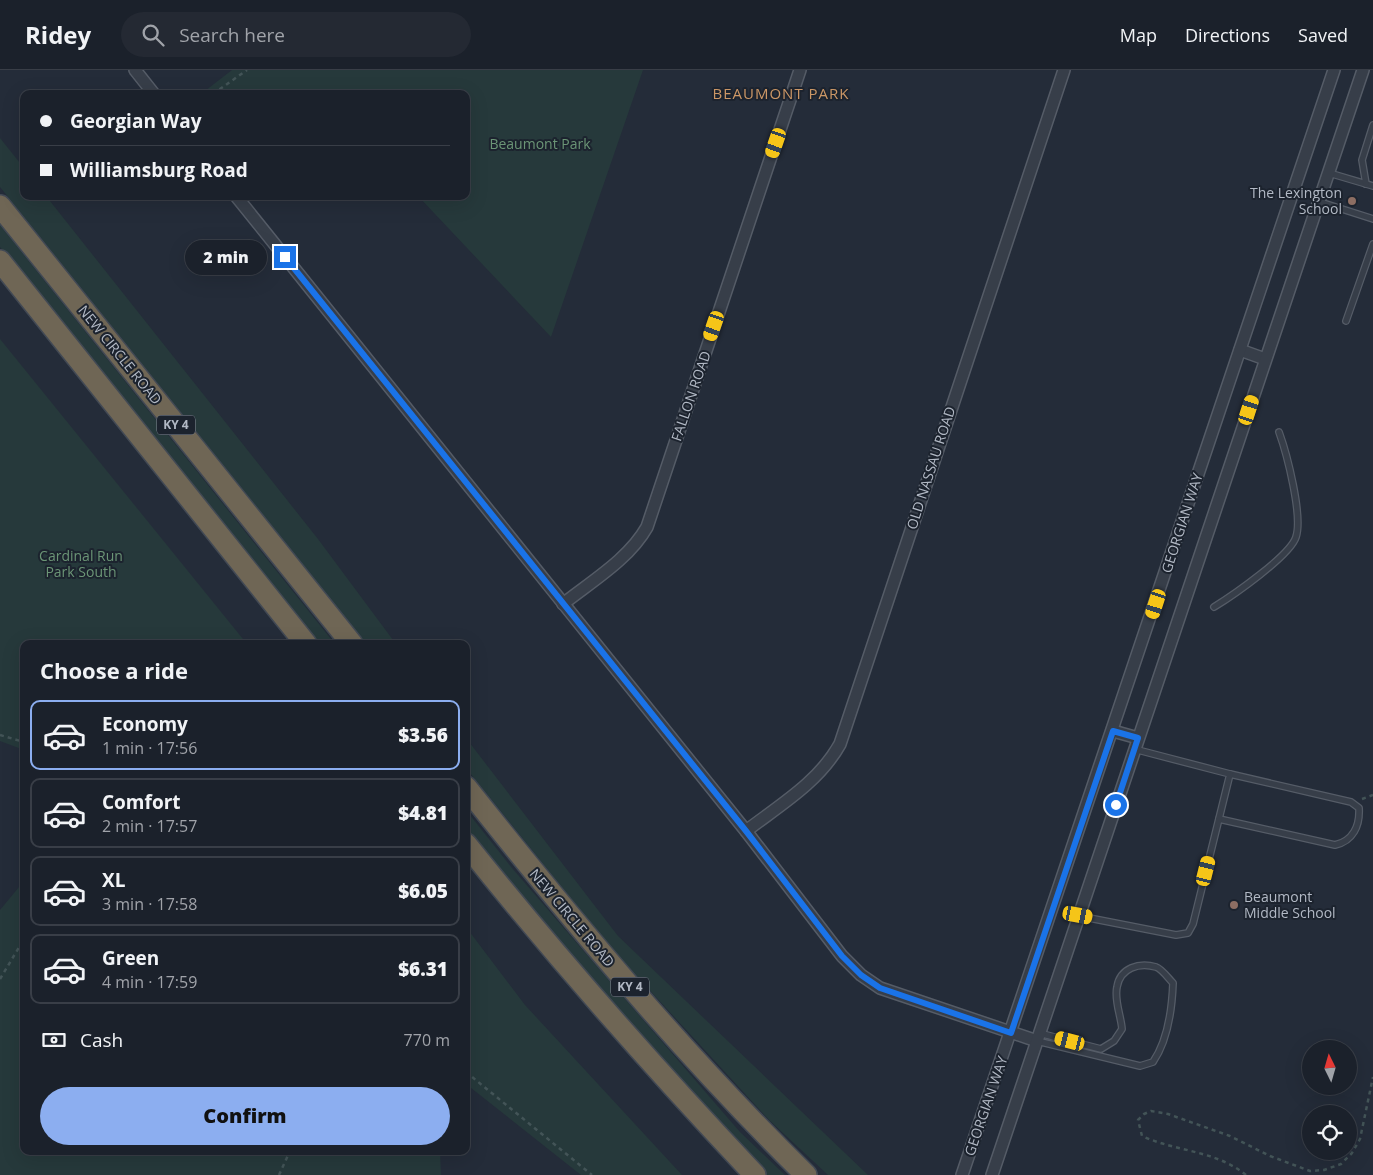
<!DOCTYPE html>
<meta charset="utf-8">
<style>
:root{--surface:#1b212b;--page:#242933;--text:#f1f3f6;--muted:#a0a3a9;--line:#393e47;--accent:#8caef0}
body{margin:0;font-family:"Open Sans",sans-serif;background:var(--page);color:var(--text);height:100vh;display:flex;flex-direction:column;font-size:19px;white-space:nowrap}
*{box-sizing:border-box;margin:0}
p{font-size:16px;color:var(--muted)}
.icon{flex:none;width:28px;height:28px;fill:none;stroke:currentColor;stroke-width:2;stroke-linecap:round;stroke-linejoin:round}
.map{position:relative;flex:1;overflow:hidden}
.sheet{position:absolute;left:20px;top:570px;width:450px;height:515px;display:flex;flex-direction:column;background:var(--surface);border-radius:10px;box-shadow:0 5px 20px #0002,0 0 0 1px var(--line)}
.sheet>*{flex:none}
.banner{position:absolute;left:20px;top:20px;width:450px;height:110px;border-radius:10px;box-shadow:0 5px 20px #0002,0 0 0 1px var(--line);display:grid;align-content:center;height:110px;padding:0 20px;background:var(--surface)}
.needle{width:32px;rotate:355deg}
.tools{position:absolute;left:1302px;top:970px;display:grid;gap:10px}
.tools a{display:grid;place-items:center;width:55px;height:55px;border-radius:50%;background:var(--surface);box-shadow:0 5px 20px #0002,0 0 0 1px var(--line);font-size:25px}
.end{position:absolute;width:22px;height:22px;margin:-11px;border:6px solid #1a73e8;background:#fff;box-shadow:0 0 0 2px #fff}
.from{border-radius:50%}
.bubble{position:absolute;height:35px;border-radius:18px;background:var(--surface);box-shadow:0 5px 20px #0002,0 0 0 1px var(--line);font-size:16px;font-weight:800;line-height:35px;text-align:center}
.car{position:absolute;width:15px;height:30px;margin:-15px -8px;border-radius:6px;box-shadow:0 0 4px 1px #0007;background:linear-gradient(#f5c518 24%,#345 0 40%,#f5c518 0 76%,#345 0 86%,#f5c518 0)}
.banner b{display:flex;align-items:center;gap:18px;height:48px;font-size:19px}
.banner b+b{border-top:1px solid var(--line)}
.banner i{width:12px;height:12px;background:var(--text)}
ul{padding:0;list-style:none}
li{display:flex;align-items:center;gap:15px;height:70px;margin:0 10px 8px;padding:0 10px;border:2px solid var(--line);border-radius:10px}
li div{flex:1}
li b{display:block;font-size:19px}
li em{font-style:normal;font-weight:800}
li.on{border-color:var(--accent)}
li>.icon{width:45px;height:45px;stroke-width:1.5}
h2{padding:0 20px;font-size:22px;line-height:60px}
.pay{display:flex;align-items:center;gap:12px;height:55px;padding:0 20px;font-size:19px}
.pay p{margin-inline-start:auto}
.cta{display:flex;gap:10px;margin-top:auto;padding:10px 20px}
.cta a{flex:1;height:58px;border-radius:30px;background:var(--accent);color:#111;font-size:20px;font-weight:800;line-height:58px;text-align:center}
header{display:flex;align-items:center;gap:30px;box-sizing:border-box;height:70px;padding:0 25px;background:var(--surface);border-bottom:1px solid var(--line)}
header strong{font-size:24px}
nav{display:flex;gap:28px;margin-inline-start:auto;font-size:18px}
.search{width:350px;height:45px;background:var(--page);display:flex;align-items:center;gap:12px;box-sizing:border-box;padding:0 18px;border-radius:28px;color:var(--muted);font-size:19px}
.map>svg:first-child{display:block}
.green{fill:#26393b}
.lines{fill:none;stroke-linecap:round;stroke-linejoin:round}
.service-casing{stroke:#555c67;stroke-width:8}
.minor-casing{stroke:#555c67;stroke-width:14}
.motorway-casing{stroke:#424954;stroke-width:24}
.path{stroke:#435457;stroke-width:2.5;stroke-dasharray:4 4;stroke-linecap:butt}
.service{stroke:#373e49;stroke-width:5.5}
.minor{stroke:#373e49;stroke-width:11}
.motorway{stroke:#6f6655;stroke-width:21}
.route{stroke:#1a73e8;stroke-width:6}
.education-dot{fill:#8d6e63;stroke:#1c232e;stroke-width:2}
.labels{text-anchor:middle;stroke-width:4;stroke-linejoin:round;paint-order:stroke}
.shield{fill:#1c232e;stroke:#858c98;stroke-width:1}
.shield-label{font-size:12px;font-weight:bold;fill:#b2b9c5}
.park-label{font-size:14px;fill:#6b9576;stroke:#1c232e}
.poi-label{font-size:14px;fill:#b2b9c5;stroke:#1c232e;text-anchor:end}
.street-label{font-size:14px;fill:#b2b9c5;stroke:#1c232e}
.neighbourhood-label{font-size:15px;letter-spacing:1px;fill:#cc9766;stroke:#1c232e}
</style>
<header>
<strong>Ridey</strong>
<div class="search"><svg class="icon" aria-label="search" viewBox="0 0 24 24"><circle cx="10" cy="10" r="6"/><path d="M15 15l6 6"/></svg>Search here</div>
<nav><a>Map</a><a>Directions</a><a>Saved</a></nav>
</header>
<div class="map">
<svg width="1373" height="1105" viewBox="0 0 1373 1105">
<rect width="100%" height="100%" fill="#242c39"/>
<g class="green">
<polygon points="232,0 643,0 551,267 418,126 466,126 466,24 201,24"/>
<polygon points="0,68 24,98 24,126 46,126 318,469 396,574 366,574 0,117"/>
<polygon points="0,155 335,574 316,574 0,177"/>
<polygon points="0,269 247,574 24,574 24,680 0,671"/>
<polygon points="466,668 618,866 868,1105 828,1105 769,1050 608,875 466,698"/>
<polygon points="466,740 512,798 740,1062 785,1105 767,1105 731,1070 555,872 466,762"/>
<polygon points="24,811 24,1081 440,1081 441,1105 0,1105 0,840"/>
<polygon points="466,857 525,935 682,1105 581,1105 466,1014"/>
</g>
<g class="lines">
<g class="service-casing">
<g id="service">
<polyline points="1329,103 1373,116"/>
<polyline points="1366,114 1362,90 1373,55"/>
<polyline points="1320,132 1373,149"/>
<polyline points="1346,251 1373,174"/>
<path d="M1214 537C1232 526 1290 486 1296 467 1303 446 1287 384 1279 362"/>
<path d="M1219 749 1335 775C1353 771 1360 756 1359 738L1351 732 1230 704"/>
<polyline points="1079,846 1176,865 1188,863 1193,854 1230,704 1134,679"/>
<path d="M1037 971 1140 996 1153 992C1168 970 1172 940 1173 913 1168 908 1162 899 1156 897 1139 892 1120 898 1117 917 1114 930 1121 946 1122 959L1114 971 1101 979 1039 963"/>
</g>
</g>
<g class="minor-casing">
<g id="minor">
<polyline points="135,0 154,24"/>
<polyline points="236,126 746,761 842,886 861,905 880,918 1037,971"/>
<polyline points="1240,280 1265,289"/>
<path d="M563 534C592 511 629 489 647 457L800 0"/>
<polyline points="1113,661 1138,668"/>
<path d="M746 761C780 735 819 712 840 674L1064 0"/>
<polyline points="962,1105 1334,0"/>
<polyline points="992,1105 1363,0"/>
</g>
</g>
<g class="motorway-casing">
<g id="motorway">
<polyline points="0,136 352,574"/>
<polyline points="0,191 306,574"/>
<path d="M466 717C573 852 683 984 806 1105"/>
<path d="M466 774C558 889 654 998 755 1105"/>
</g>
</g>
<g class="path">
<polyline points="213,24 247,0"/>
<polyline points="0,665 24,672"/>
<polyline points="1362,729 1373,725"/>
<polyline points="0,909 24,869"/>
<polyline points="466,1002 592,1105"/>
<polyline points="279,1105 290,1081"/>
<path d="M1246 1105C1215 1080 1177 1082 1142 1066L1138 1050 1144 1044 1151 1041 1168 1044 1230 1066 1270 1086 1310 1101 1324 1100 1341 1094 1352 1083 1360 1069 1373 1007"/>
</g>
<use href="#service" class="service"/>
<use href="#minor" class="minor"/>
<use href="#motorway" class="motorway"/>
</g>
<g class="lines">
<polyline class="route" points="285,187 746,761 842,886 861,905 880,918 1011,963 1113,661 1138,668 1116,735"/>
</g>
<g class="education-dot">
<circle cx="1352" cy="131" r="5"/>
<circle cx="1234" cy="835" r="5"/>
</g>
<g class="labels">
<g class="shield">
<rect x="157" y="345.5" width="38" height="19" rx="4"/>
<rect x="611" y="907.5" width="38" height="19" rx="4"/>
</g>
<g class="shield-label">
<text x="176" y="359">KY 4</text>
<text x="630" y="921">KY 4</text>
</g>
<g class="park-label">
<text x="540" y="79">Beaumont Park</text>
<text x="81" y="491">Cardinal Run<tspan x="81" dy="16">Park South</tspan></text>
</g>
<g class="poi-label">
<text x="1342" y="128">The Lexington<tspan x="1342" dy="16">School</tspan></text>
<text x="1244" y="832" text-anchor="start">Beaumont<tspan x="1244" dy="16">Middle School</tspan></text>
</g>
<g class="street-label">
<text transform="translate(120 285) rotate(51)" y="5">NEW CIRCLE ROAD</text>
<text transform="translate(691 326) rotate(-71)" y="5">FALLON ROAD</text>
<text transform="translate(931 398) rotate(-72)" y="5">OLD NASSAU ROAD</text>
<text transform="translate(1182 453) rotate(-72)" y="5">GEORGIAN WAY</text>
<text transform="translate(572 848) rotate(50)" y="5">NEW CIRCLE ROAD</text>
<text transform="translate(986 1036) rotate(-71)" y="5">GEORGIAN WAY</text>
</g>
<g class="neighbourhood-label">
<text x="781" y="29">BEAUMONT PARK</text>
</g>
</g>
</svg>
<div class="tools">
<a><svg class="needle" viewBox="-14 -14 28 28"><path d="M0-13l5 13h-10z" fill="#e53935"/><path d="M0 13l5-13h-10z" fill="#a0a3a9"/></svg></a>
<a><svg class="icon" aria-label="locate" viewBox="0 0 24 24"><circle cx="12" cy="12" r="6"/><path d="M12 2v4M12 18v4M2 12h4M18 12h4"/></svg></a>
</div>
<i class="end from" style="left:1116px;top:735px"></i>
<i class="end" style="left:285px;top:187px"></i>
<div class="bubble" style="left:185px;top:170px;width:82px">2 min</div>
<i class="car" style="left:776px;top:73px;rotate:199deg"></i>
<i class="car" style="left:714px;top:256px;rotate:199deg"></i>
<i class="car" style="left:1249px;top:340px;rotate:18deg"></i>
<i class="car" style="left:1156px;top:534px;rotate:198deg"></i>
<i class="car" style="left:1206px;top:801px;rotate:14deg"></i>
<i class="car" style="left:1078px;top:845px;rotate:101deg"></i>
<i class="car" style="left:1070px;top:971px;rotate:284deg"></i>
<div class="banner">
<b><i class="from"></i>Georgian Way</b>
<b><i></i>Williamsburg Road</b>
</div>
<section class="sheet">
<h2>Choose a ride</h2>
<ul>
<li class="on"><svg class="icon" aria-label="car" viewBox="0 0 24 24"><path d="M5 17H2v-5l4-1 3-4h7l3 4 3 1v5h-3M9 17h6M6 11h13"/><circle cx="7" cy="17" r="2"/><circle cx="17" cy="17" r="2"/></svg><div><b>Economy</b><p>1 min · 17:56</p></div><em>$3.56</em></li>
<li><svg class="icon" aria-label="car" viewBox="0 0 24 24"><path d="M5 17H2v-5l4-1 3-4h7l3 4 3 1v5h-3M9 17h6M6 11h13"/><circle cx="7" cy="17" r="2"/><circle cx="17" cy="17" r="2"/></svg><div><b>Comfort</b><p>2 min · 17:57</p></div><em>$4.81</em></li>
<li><svg class="icon" aria-label="car" viewBox="0 0 24 24"><path d="M5 17H2v-5l4-1 3-4h7l3 4 3 1v5h-3M9 17h6M6 11h13"/><circle cx="7" cy="17" r="2"/><circle cx="17" cy="17" r="2"/></svg><div><b>XL</b><p>3 min · 17:58</p></div><em>$6.05</em></li>
<li><svg class="icon" aria-label="car" viewBox="0 0 24 24"><path d="M5 17H2v-5l4-1 3-4h7l3 4 3 1v5h-3M9 17h6M6 11h13"/><circle cx="7" cy="17" r="2"/><circle cx="17" cy="17" r="2"/></svg><div><b>Green</b><p>4 min · 17:59</p></div><em>$6.31</em></li>
</ul>
<div class="pay"><svg class="icon" aria-label="cash" viewBox="0 0 24 24"><path d="M3 7h18v10H3z"/><circle cx="12" cy="12" r="2"/></svg>Cash<p>770 m</p></div>
<div class="cta"><a>Confirm</a></div>
</section>
</div>
